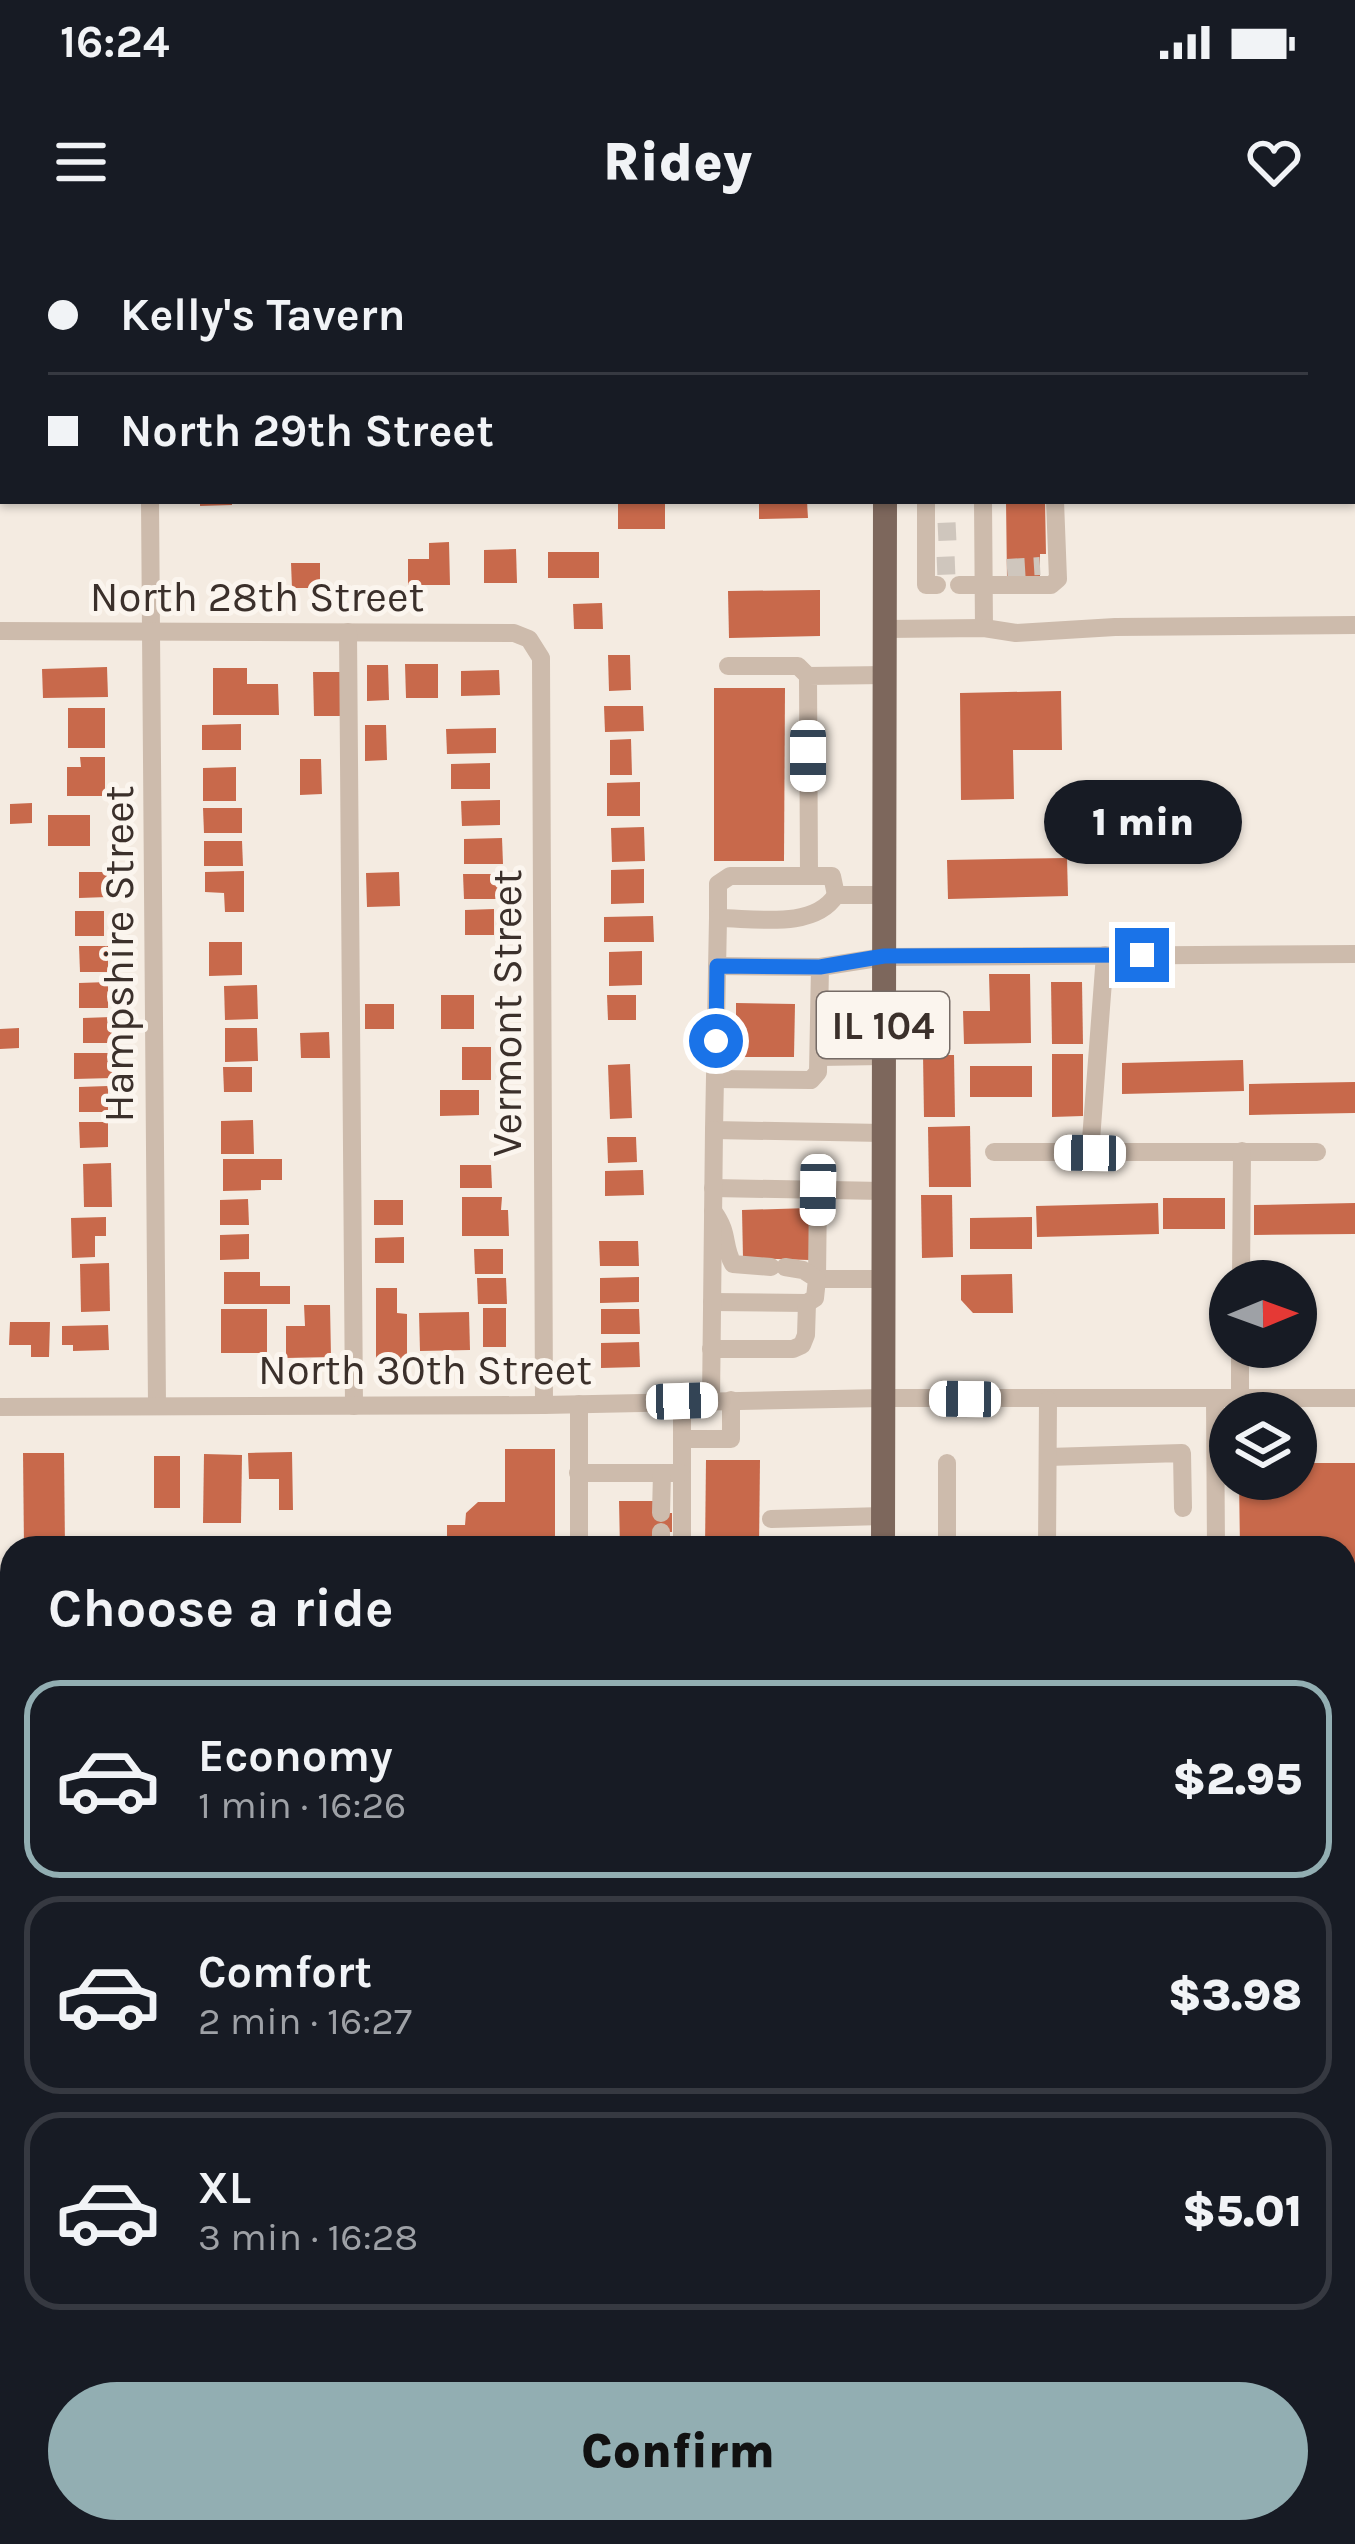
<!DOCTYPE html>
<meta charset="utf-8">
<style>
:root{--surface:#171b24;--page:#242831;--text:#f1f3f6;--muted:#9ea1a6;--line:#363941;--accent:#92aeb2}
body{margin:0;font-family:Karla,sans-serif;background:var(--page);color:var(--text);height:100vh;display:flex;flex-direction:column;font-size:45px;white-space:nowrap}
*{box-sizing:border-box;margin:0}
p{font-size:39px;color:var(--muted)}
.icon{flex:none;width:66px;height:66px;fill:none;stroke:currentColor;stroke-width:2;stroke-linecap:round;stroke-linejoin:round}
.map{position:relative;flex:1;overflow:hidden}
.sheet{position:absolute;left:0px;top:1296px;width:1356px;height:1008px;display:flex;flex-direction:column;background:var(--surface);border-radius:36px 36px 0 0;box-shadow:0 3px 9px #0004}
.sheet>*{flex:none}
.top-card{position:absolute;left:0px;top:0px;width:1356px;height:264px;box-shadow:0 3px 9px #0004;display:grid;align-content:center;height:264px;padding:0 48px;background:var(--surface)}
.needle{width:78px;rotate:89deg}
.fabs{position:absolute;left:1209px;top:1020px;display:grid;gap:24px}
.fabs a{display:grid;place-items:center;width:108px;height:108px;border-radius:50%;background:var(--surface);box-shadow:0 3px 9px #0004;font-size:60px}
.end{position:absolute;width:54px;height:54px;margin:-27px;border:15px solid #1a73e8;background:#fff;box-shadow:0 0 0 6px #fff}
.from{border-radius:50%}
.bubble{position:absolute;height:84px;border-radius:42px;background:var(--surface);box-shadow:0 3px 9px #0004;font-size:39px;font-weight:800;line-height:84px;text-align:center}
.car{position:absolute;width:36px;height:72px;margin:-36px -18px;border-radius:15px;box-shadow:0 0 9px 3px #0007;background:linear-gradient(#fff 24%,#345 0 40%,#fff 0 76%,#345 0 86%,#fff 0)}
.top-card b{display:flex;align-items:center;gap:42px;height:114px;font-size:45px}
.top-card b+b{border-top:3px solid var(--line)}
.top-card i{width:30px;height:30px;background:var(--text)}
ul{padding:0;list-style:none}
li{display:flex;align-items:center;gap:36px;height:198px;margin:0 24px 18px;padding:0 24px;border:6px solid var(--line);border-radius:36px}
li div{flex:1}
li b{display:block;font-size:45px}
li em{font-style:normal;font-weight:800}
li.active{border-color:var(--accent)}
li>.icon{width:108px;height:108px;stroke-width:1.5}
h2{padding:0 48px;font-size:54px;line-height:144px}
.button{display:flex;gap:24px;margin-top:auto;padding:24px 48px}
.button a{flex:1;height:138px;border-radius:72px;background:var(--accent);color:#111;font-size:48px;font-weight:800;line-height:138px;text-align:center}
.status{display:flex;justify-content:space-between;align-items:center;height:84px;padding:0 60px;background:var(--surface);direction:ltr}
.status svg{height:33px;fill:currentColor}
header{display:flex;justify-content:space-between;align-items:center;height:156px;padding:0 48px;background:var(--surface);font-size:54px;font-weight:800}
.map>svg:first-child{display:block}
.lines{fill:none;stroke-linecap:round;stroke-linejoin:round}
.stream{stroke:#7fb0b2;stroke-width:6}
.building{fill:#c8694b}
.minor-tunnel{stroke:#cfc6bd;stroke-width:18;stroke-dasharray:18 9;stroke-linecap:butt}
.minor{stroke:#cdbbac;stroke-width:18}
.major{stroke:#7d675c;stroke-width:24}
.route{stroke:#1a73e8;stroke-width:15}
.labels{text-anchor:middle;stroke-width:10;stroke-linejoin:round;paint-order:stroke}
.shield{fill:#fbf5ee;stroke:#756b66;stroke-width:3}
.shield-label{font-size:39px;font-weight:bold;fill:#3b302b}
.street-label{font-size:42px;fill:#3b302b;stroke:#fbf5ee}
</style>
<div class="status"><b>16:24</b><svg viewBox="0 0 49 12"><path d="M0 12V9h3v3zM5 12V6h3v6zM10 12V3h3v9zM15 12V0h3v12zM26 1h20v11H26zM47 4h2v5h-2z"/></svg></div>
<header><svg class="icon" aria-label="menu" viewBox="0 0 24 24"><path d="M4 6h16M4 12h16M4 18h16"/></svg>Ridey<svg class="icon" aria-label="heart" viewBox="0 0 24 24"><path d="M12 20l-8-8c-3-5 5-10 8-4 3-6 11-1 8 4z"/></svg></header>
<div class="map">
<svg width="1355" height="2304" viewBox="0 0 1355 2304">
<rect width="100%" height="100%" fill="#f4ebe1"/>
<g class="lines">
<g class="stream">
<polyline points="0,1417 12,1428"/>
<polyline points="240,2296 240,2292"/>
</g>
</g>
<g class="building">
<polygon points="200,261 232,261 232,265 200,266"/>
<rect x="618" y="261" width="47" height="28"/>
<polygon points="759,261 807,261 808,278 759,279"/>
<polygon points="1006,261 1045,261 1046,314 1040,314 1040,338 1007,338"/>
<polygon points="449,302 450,345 408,345 408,319 429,319 429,303"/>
<polygon points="516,309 517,343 484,343 484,310"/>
<rect x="548" y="312" width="51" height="26"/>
<polygon points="291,323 320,323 320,348 292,348"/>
<polygon points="820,350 820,396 729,398 728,351"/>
<polygon points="602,363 603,389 574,389 573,364"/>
<polygon points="608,415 630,415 631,450 609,451"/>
<polygon points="405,424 438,424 438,458 406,458"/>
<polygon points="367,425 388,425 389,460 367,461"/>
<polygon points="107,427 108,457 43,458 42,429"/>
<polygon points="213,428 247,428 247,444 278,444 279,475 213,475"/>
<polygon points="499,430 500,455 461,456 461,431"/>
<polygon points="313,432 340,432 340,476 314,476"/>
<polygon points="714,448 785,448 784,621 714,621"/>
<polygon points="1061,451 1062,510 1013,510 1014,559 961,560 960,453"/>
<polygon points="604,466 643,466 644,491 605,492"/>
<rect x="68" y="468" width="37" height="40"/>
<polygon points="241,484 241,510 202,510 202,485"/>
<polygon points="365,485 386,485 387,520 365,521"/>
<polygon points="496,488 496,513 447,514 446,489"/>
<polygon points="631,499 632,535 610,535 610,500"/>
<polygon points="80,517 105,517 105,556 67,556 67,527 81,527"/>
<polygon points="300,519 321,519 322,554 300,555"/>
<polygon points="490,523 490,549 451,549 451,524"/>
<polygon points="236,527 236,561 203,561 203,528"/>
<polygon points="640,542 640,576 607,576 607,543"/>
<polygon points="500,560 500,585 462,586 461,561"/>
<polygon points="32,563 32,583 10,584 10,564"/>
<polygon points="203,568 242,568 242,593 204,593"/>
<rect x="48" y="575" width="42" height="31"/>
<polygon points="644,587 645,621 612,622 611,588"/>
<polygon points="502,598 503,624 464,624 464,599"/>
<polygon points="204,601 242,601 243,626 204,626"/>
<polygon points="1067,618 1068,656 948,659 947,620"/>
<polygon points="644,629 644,663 611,664 611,630"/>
<polygon points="244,631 244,672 225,672 224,653 205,652 205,632"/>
<polygon points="79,632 107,632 108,657 79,658"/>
<polygon points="399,632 400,666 367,667 366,633"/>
<polygon points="463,634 502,634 503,659 464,659"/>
<polygon points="494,669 494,695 465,695 465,670"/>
<rect x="75" y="671" width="29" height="25"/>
<polygon points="653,676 654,702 604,702 604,677"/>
<polygon points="209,702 242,702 242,735 209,736"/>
<polygon points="79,706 108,706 108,732 80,732"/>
<polygon points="642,711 642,745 609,746 609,712"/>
<polygon points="989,734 1030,734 1031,803 964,804 963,771 990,771"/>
<polygon points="108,742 108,768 79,768 79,743"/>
<polygon points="1051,742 1082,742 1083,804 1052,804"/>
<polygon points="257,745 258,779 225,780 224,746"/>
<rect x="441" y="755" width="33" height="34"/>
<polygon points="607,755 636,755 636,780 608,780"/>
<polygon points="736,763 795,764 794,817 736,817"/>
<rect x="365" y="764" width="29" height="25"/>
<polygon points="112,777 112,803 83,803 83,778"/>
<polygon points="19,788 19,808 0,809 0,789"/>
<polygon points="225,788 257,788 258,821 225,822"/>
<polygon points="329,792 330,818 301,818 300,793"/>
<rect x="462" y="807" width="29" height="33"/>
<polygon points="74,813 112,813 113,838 74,839"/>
<polygon points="1052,814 1083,814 1083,876 1052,877"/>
<polygon points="923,815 954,815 955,877 924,877"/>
<polygon points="1243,820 1244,851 1122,854 1122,823"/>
<polygon points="630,824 632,878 610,879 608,825"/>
<rect x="970" y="826" width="62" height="31"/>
<polygon points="223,827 252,827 252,852 224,852"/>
<polygon points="1355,842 1355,873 1249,875 1249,844"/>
<polygon points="108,846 108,872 79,872 79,847"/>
<polygon points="440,850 479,850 479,875 440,876"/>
<polygon points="253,880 254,914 221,914 221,881"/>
<polygon points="79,882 108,882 108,907 80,908"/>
<polygon points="970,886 971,947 929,947 928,887"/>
<polygon points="607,897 636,897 637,922 608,923"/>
<polygon points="223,919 282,919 282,940 261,940 261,950 223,951"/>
<polygon points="111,923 112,967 84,967 83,924"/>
<polygon points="460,925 491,925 492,948 460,948"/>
<polygon points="643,930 644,955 605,956 605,931"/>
<polygon points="921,955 952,955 953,1017 922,1018"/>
<polygon points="462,957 502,957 501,970 508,970 509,996 462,996"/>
<rect x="1163" y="958" width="62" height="31"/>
<polygon points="248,959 249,985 220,985 220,960"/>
<rect x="374" y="960" width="29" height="25"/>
<polygon points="1158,963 1159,994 1037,997 1036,966"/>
<polygon points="1355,963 1355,994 1254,995 1254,965"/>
<polygon points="809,968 809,1020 743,1018 742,970"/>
<polygon points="106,977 106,996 95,996 95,1017 72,1018 71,978"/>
<polygon points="1032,977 1032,1009 970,1009 970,978"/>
<polygon points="249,994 249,1019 220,1020 220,995"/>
<polygon points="404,997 404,1023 375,1023 375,998"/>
<polygon points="599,1001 638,1001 639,1026 600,1026"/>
<polygon points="474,1009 503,1009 503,1034 475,1034"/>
<polygon points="109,1023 110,1071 81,1072 80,1024"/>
<polygon points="224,1032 260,1032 260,1046 290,1046 290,1064 224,1064"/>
<polygon points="1012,1034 1013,1073 973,1073 961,1060 961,1035"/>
<polygon points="639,1037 639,1062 600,1063 600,1038"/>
<polygon points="477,1038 506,1038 507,1064 478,1064"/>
<polygon points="376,1048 397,1048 397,1073 407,1074 407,1120 376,1120"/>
<polygon points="304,1065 330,1065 331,1117 286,1118 286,1086 305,1086"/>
<rect x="483" y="1068" width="23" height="39"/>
<rect x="221" y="1069" width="46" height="44"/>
<polygon points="601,1069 639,1069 640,1094 601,1094"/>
<polygon points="469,1072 470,1110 420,1111 419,1073"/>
<polygon points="10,1082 50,1082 49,1117 31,1117 31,1105 9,1105"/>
<polygon points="108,1085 109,1110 73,1111 73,1105 62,1105 62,1086"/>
<polygon points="639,1102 640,1127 601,1128 601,1103"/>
<polygon points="505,1209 555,1209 555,1308 447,1308 447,1285 465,1285 466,1273 478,1262 505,1262"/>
<polygon points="292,1212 293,1270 279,1270 279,1239 249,1239 248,1213"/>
<polygon points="23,1213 64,1213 65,1308 24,1308"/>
<polygon points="204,1214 242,1215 241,1283 203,1283"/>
<rect x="154" y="1216" width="26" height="52"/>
<polygon points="706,1220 760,1220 759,1308 705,1308"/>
<polygon points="1296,1223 1355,1223 1355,1544 1344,1544 1344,1308 1240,1308 1239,1239 1296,1239"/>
<polygon points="619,1261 656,1261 657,1273 672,1273 672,1292 655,1292 656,1308 620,1308"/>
<rect x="1344" y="1613" width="11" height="177"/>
<polygon points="0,1686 12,1686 12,1838 5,1838 1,1851"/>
<polygon points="1344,2192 1355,2192 1355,2304 1241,2304 1241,2292 1344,2292"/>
</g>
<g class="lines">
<g class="minor-tunnel">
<polyline points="938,292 959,291"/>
<polyline points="937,326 961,325"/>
<polyline points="1007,328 1040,326"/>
</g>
<g class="minor">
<polyline points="347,0 347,3"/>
<polyline points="542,0 542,3"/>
<polyline points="890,3 942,0"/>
<polyline points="1051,3 1051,0"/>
<polyline points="0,162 3,162"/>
<polyline points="150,261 157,1166"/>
<polyline points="926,261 926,345 937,345"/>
<polyline points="983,261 984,388"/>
<polyline points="959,345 1051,345 1058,339 1055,261"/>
<polyline points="885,389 984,388 1016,393 1115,387 1355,385"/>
<polyline points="0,391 514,393 529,399 541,418 544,1165"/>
<polyline points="348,392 354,1166"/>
<polyline points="728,426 798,426 808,436"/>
<polyline points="809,635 808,436 885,435"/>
<polyline points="718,678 718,644 730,636 832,636 836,655"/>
<polyline points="717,726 820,727"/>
<polyline points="819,817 883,816"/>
<polyline points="715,839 811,840 818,832 820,727 884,717 1355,714"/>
<path d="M883 893 714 890 718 678C754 678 814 690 836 655H884"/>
<polyline points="994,912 1317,912"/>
<polyline points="1090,913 1105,715"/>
<polyline points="713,948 883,951"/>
<polyline points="818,950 817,1039 883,1039"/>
<path d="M713 971C730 994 722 1004 733 1024L771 1027"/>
<polyline points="1241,1041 1242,911"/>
<polyline points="712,1062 807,1063 815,1058 817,1039 803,1030 785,1027"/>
<polyline points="711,1109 793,1109 802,1105 806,1095 807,1063"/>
<polyline points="1240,1159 1240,1107"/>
<polyline points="711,1160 714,890"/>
<polyline points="1215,1160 1216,1308"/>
<polyline points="682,1161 682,1308"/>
<polyline points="0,1167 544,1165 882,1158 1355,1158"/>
<polyline points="682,1199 731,1199 731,1160"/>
<polyline points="1048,1217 1182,1213 1183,1268"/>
<polyline points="947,1223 947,1308"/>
<polyline points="578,1233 681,1233"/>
<polyline points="661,1273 662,1233"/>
<polyline points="771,1279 883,1276"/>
<polyline points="661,1292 661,1308"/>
<polyline points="579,1308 579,1164"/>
<polyline points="1047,1308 1048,1160"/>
<polyline points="1344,1593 1355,1593"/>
<polyline points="1344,1819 1355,1819"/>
<polyline points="1344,2134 1355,2124"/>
<polyline points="1078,2292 1078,2304"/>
<polyline points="1179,2292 1179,2304"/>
<polyline points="1213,2292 1213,2304"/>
<polyline points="379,2304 379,2292"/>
<polyline points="941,2304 945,2301 1050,2299 1054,2304"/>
</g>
<g class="major">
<polyline points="886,3 886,0"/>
<polyline points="883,1308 885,261"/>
<polyline points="895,2292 895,2304"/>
</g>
</g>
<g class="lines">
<polyline class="route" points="716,801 717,726 820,727 884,716 1142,715"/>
</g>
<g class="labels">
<rect class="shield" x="817" y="752" width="132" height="66" rx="9"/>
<g class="shield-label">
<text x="883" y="799">IL 104</text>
</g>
<g class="street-label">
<text x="257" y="371">North 28th Street</text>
<text transform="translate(118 714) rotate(-90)" y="15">Hampshire Street</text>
<text transform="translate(506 773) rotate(-90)" y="15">Vermont Street</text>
<text x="425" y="1144">North 30th Street</text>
</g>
</g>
</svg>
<div class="fabs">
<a><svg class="needle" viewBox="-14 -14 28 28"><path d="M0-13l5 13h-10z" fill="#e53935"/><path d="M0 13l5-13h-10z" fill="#9ea1a6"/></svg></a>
<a><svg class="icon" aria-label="layers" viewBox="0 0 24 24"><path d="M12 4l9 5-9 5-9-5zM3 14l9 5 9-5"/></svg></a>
</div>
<i class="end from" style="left:716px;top:801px"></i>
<i class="end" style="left:1142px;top:715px"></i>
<div class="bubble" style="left:1044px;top:540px;width:198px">1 min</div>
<i class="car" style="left:808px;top:516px;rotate:180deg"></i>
<i class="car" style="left:1090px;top:913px;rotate:271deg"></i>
<i class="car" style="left:818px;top:950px;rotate:181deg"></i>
<i class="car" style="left:965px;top:1159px;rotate:271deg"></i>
<i class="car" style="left:682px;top:1161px;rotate:88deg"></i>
<div class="top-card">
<b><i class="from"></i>Kelly's Tavern</b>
<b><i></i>North 29th Street</b>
</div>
<section class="sheet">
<h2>Choose a ride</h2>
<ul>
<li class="active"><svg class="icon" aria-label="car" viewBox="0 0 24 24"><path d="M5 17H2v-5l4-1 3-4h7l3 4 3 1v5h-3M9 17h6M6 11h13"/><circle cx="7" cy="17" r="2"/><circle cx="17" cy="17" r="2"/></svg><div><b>Economy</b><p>1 min · 16:26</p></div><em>$2.95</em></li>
<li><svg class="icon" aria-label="car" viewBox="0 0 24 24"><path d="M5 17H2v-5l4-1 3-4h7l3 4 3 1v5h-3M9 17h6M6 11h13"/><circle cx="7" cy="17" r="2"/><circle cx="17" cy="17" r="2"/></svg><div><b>Comfort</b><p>2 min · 16:27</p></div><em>$3.98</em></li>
<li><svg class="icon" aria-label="car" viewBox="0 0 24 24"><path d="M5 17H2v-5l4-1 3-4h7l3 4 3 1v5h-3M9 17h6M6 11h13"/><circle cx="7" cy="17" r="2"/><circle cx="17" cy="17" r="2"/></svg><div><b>XL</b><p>3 min · 16:28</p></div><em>$5.01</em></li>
</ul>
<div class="button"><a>Confirm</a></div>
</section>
</div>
